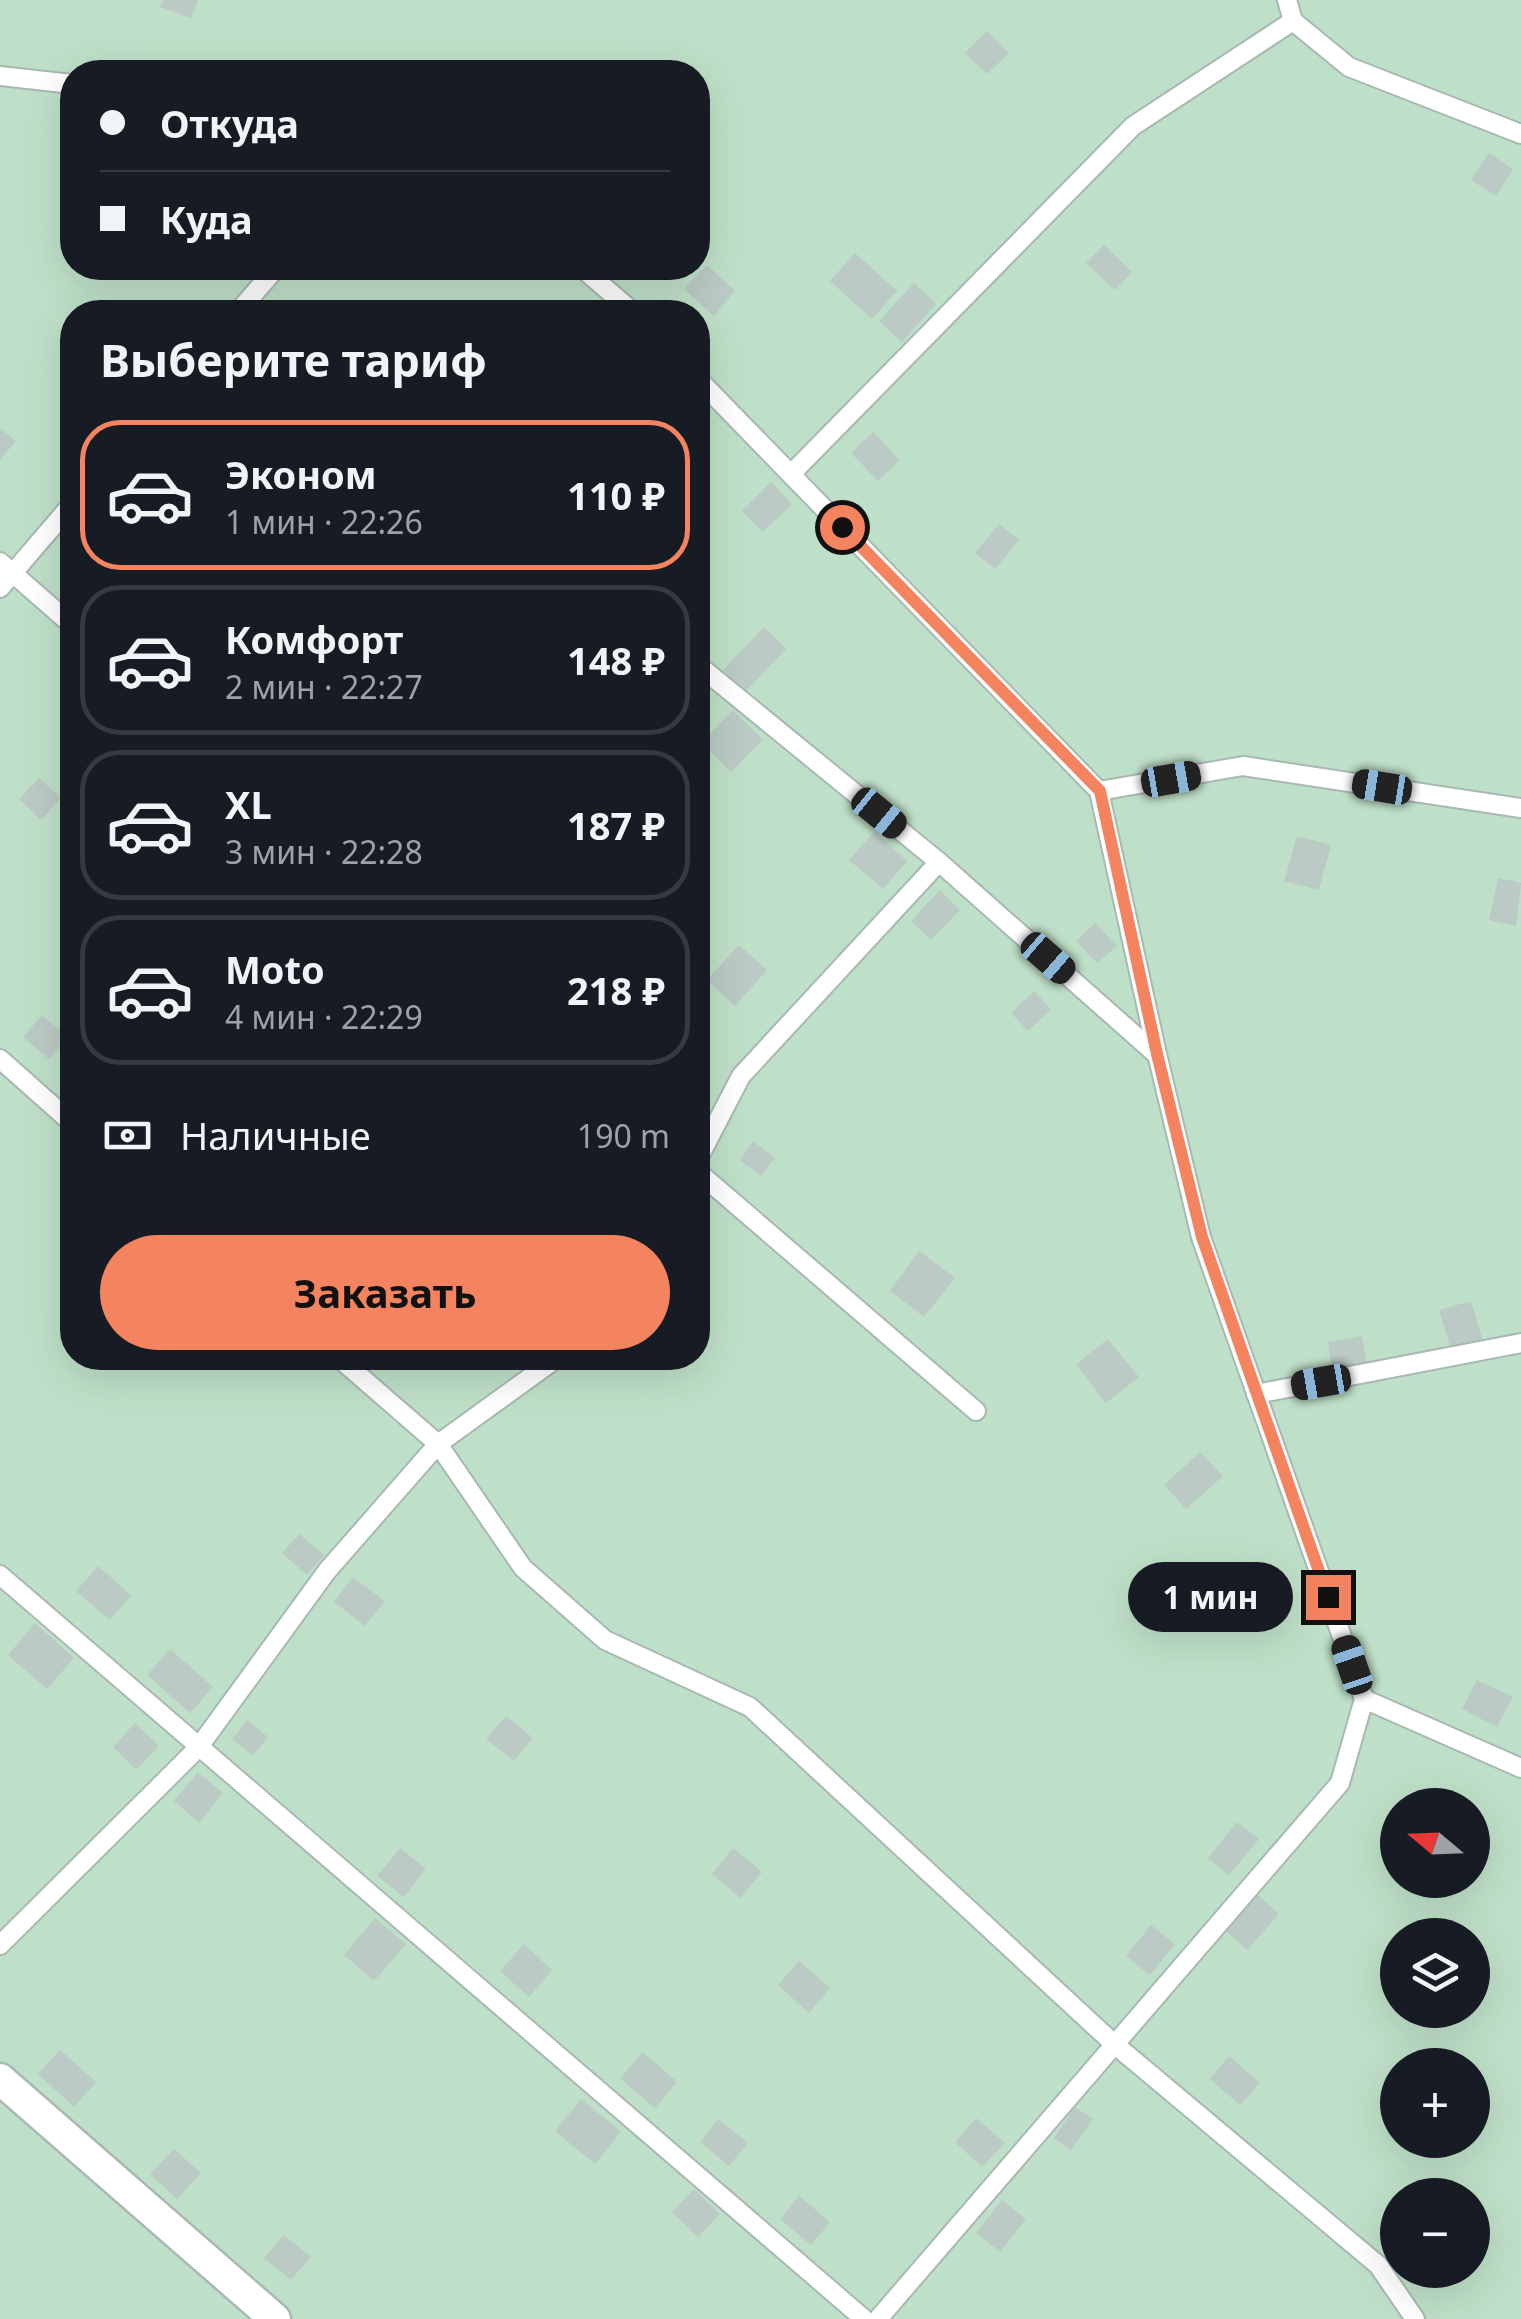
<!DOCTYPE html>
<html lang="ru">
<meta charset="utf-8">
<style>
:root{--surface:#171b24;--page:#242831;--text:#f1f3f6;--muted:#9ea1a6;--line:#363941;--accent:#f4845f}
body{margin:0;font-family:"Noto Sans",sans-serif;background:var(--page);color:var(--text);height:100vh;display:flex;flex-direction:column;font-size:38px;white-space:nowrap}
*{box-sizing:border-box;margin:0}
p{font-size:32px;color:var(--muted)}
.icon{flex:none;width:55px;height:55px;fill:none;stroke:currentColor;stroke-width:2;stroke-linecap:round;stroke-linejoin:round}
.map{position:relative;flex:1;overflow:hidden}
.side{position:absolute;left:60px;top:300px;width:650px;height:1070px;display:flex;flex-direction:column;background:var(--surface);border-radius:40px;box-shadow:0 10px 40px #0002}
.side>*{flex:none}
.guide{position:absolute;left:60px;top:60px;width:650px;height:220px;border-radius:40px;box-shadow:0 10px 40px #0002;display:grid;align-content:center;height:220px;padding:0 40px;background:var(--surface)}
.needle{width:65px;rotate:289deg}
.controls{position:absolute;left:1380px;top:1788px;display:grid;gap:20px}
.controls a{display:grid;place-items:center;width:110px;height:110px;border-radius:50%;background:var(--surface);box-shadow:0 10px 40px #0002;font-size:50px}
.end{position:absolute;width:45px;height:45px;margin:-22px;border:12px solid #f4845f;background:#111;box-shadow:0 0 0 5px #111}
.from{border-radius:50%}
.bubble{position:absolute;height:70px;border-radius:35px;background:var(--surface);box-shadow:0 10px 40px #0002;font-size:32px;font-weight:700;line-height:70px;text-align:center}
.car{position:absolute;width:30px;height:60px;margin:-30px -15px;border-radius:12px;box-shadow:0 0 8px 2px #0007;background:linear-gradient(#222 24%,#8ab4d8 0 40%,#222 0 76%,#8ab4d8 0 86%,#222 0)}
.guide b{display:flex;align-items:center;gap:35px;height:95px;font-size:38px}
.guide b+b{border-top:2px solid var(--line)}
.guide i{width:25px;height:25px;background:var(--text)}
ul{padding:0;list-style:none}
li{display:flex;align-items:center;gap:30px;height:150px;margin:0 20px 15px;padding:0 20px;border:5px solid var(--line);border-radius:40px}
li div{flex:1}
li b{display:block;font-size:38px}
li em{font-style:normal;font-weight:700}
li.active{border-color:var(--accent)}
li>.icon{width:90px;height:90px;stroke-width:1.5}
h2{padding:0 40px;font-size:45px;line-height:120px}
.pay{display:flex;align-items:center;gap:25px;height:110px;padding:0 40px;font-size:38px}
.pay p{margin-inline-start:auto}
.button{display:flex;gap:20px;margin-top:auto;padding:20px 40px}
.button a{flex:1;height:115px;border-radius:60px;background:var(--accent);color:#111;font-size:40px;font-weight:700;line-height:115px;text-align:center}
.map>svg:first-child{display:block}
.green{fill:#bfe0c8;fill-rule:evenodd}
.building{fill:#bbcac4}
.lines{fill:none;stroke-linecap:round;stroke-linejoin:round}
.service-casing{stroke:#a8b8b2;stroke-width:22}
.minor-casing{stroke:#a8b8b2;stroke-width:35}
.service{stroke:#fff;stroke-width:18}
.minor{stroke:#fff;stroke-width:30}
.route{stroke:#f4845f;stroke-width:12}
</style>
<div class="map">
<svg width="1521" height="2319" viewBox="0 0 1521 2319">
<rect width="100%" height="100%" fill="#e6efeb"/>
<path class="green" d="M0 0H1521V2319H0ZM72 72H698V268H72ZM72 312H698V1358H72ZM1398 1805H1472V1880H1398ZM1398 1935H1472V2010H1398ZM1398 2065H1472V2140H1398ZM1398 2195H1472V2270H1398Z"/>
<g class="building">
<polygon points="163,0 198,0 191,18 160,7"/>
<polygon points="987,31 1009,53 987,74 965,53"/>
<polygon points="1489,153 1513,169 1496,196 1471,180"/>
<polygon points="1104,245 1132,272 1115,290 1086,263"/>
<polygon points="855,253 897,291 872,319 830,281"/>
<polygon points="707,265 735,291 714,316 684,289"/>
<polygon points="914,283 936,304 902,342 879,321"/>
<polygon points="0,428 16,441 0,460"/>
<polygon points="873,432 900,460 878,481 851,453"/>
<polygon points="771,482 792,504 763,532 742,511"/>
<polygon points="999,524 1019,540 995,569 975,553"/>
<polygon points="764,627 786,649 745,692 723,670"/>
<polygon points="733,710 763,740 731,772 701,743"/>
<polygon points="39,778 61,798 41,820 19,799"/>
<polygon points="874,832 907,861 883,889 849,860"/>
<polygon points="1297,836 1331,845 1319,890 1284,881"/>
<polygon points="1498,878 1521,883 1516,926 1489,920"/>
<polygon points="940,890 960,910 931,940 911,921"/>
<polygon points="1095,923 1117,946 1097,963 1076,941"/>
<polygon points="739,945 767,970 735,1006 707,980"/>
<polygon points="1034,991 1051,1009 1028,1031 1011,1013"/>
<polygon points="42,1015 68,1037 49,1059 23,1037"/>
<polygon points="753,1141 775,1158 761,1176 740,1160"/>
<polygon points="919,1251 955,1278 924,1317 890,1291"/>
<polygon points="1471,1301 1484,1344 1452,1353 1439,1310"/>
<polygon points="1362,1336 1367,1363 1332,1369 1328,1342"/>
<polygon points="1108,1339 1139,1377 1106,1403 1076,1364"/>
<polygon points="1200,1452 1223,1476 1186,1509 1164,1485"/>
<polygon points="299,1534 324,1555 307,1575 282,1553"/>
<polygon points="98,1566 131,1595 110,1620 76,1591"/>
<polygon points="353,1577 385,1601 365,1626 334,1602"/>
<polygon points="35,1623 74,1658 47,1689 8,1655"/>
<polygon points="170,1649 213,1687 190,1713 147,1675"/>
<polygon points="1477,1680 1513,1697 1497,1727 1462,1709"/>
<polygon points="506,1716 533,1738 514,1761 486,1739"/>
<polygon points="247,1720 268,1737 253,1756 232,1739"/>
<polygon points="135,1723 159,1746 136,1770 113,1747"/>
<polygon points="198,1772 223,1793 199,1823 174,1801"/>
<polygon points="1237,1822 1259,1839 1229,1875 1208,1858"/>
<polygon points="400,1848 426,1869 404,1897 377,1876"/>
<polygon points="733,1848 762,1872 740,1898 712,1874"/>
<polygon points="1258,1895 1279,1914 1247,1950 1226,1931"/>
<polygon points="375,1918 406,1944 374,1981 344,1955"/>
<polygon points="1151,1925 1175,1944 1150,1975 1126,1956"/>
<polygon points="524,1944 552,1970 529,1997 500,1971"/>
<polygon points="799,1961 830,1988 809,2013 778,1985"/>
<polygon points="60,2050 96,2082 74,2107 38,2074"/>
<polygon points="643,2052 677,2082 655,2108 620,2078"/>
<polygon points="1229,2056 1260,2083 1240,2105 1210,2079"/>
<polygon points="581,2099 621,2132 595,2164 555,2131"/>
<polygon points="1075,2107 1093,2119 1071,2150 1054,2138"/>
<polygon points="976,2118 1005,2143 982,2167 955,2142"/>
<polygon points="718,2119 748,2143 729,2166 700,2142"/>
<polygon points="174,2149 201,2173 177,2199 150,2174"/>
<polygon points="694,2189 720,2214 698,2237 672,2212"/>
<polygon points="799,2196 830,2222 811,2245 780,2219"/>
<polygon points="1002,2200 1026,2219 1000,2252 976,2233"/>
<polygon points="284,2235 311,2257 291,2280 264,2258"/>
</g>
<g class="lines">
<g class="service-casing">
<g id="service">
<polyline points="1287,0 1293,21 1349,67 1521,134"/>
<polyline points="0,76 72,84"/>
<polyline points="582,268 633,312"/>
<polyline points="238,312 276,268"/>
<polyline points="698,379 1099,791 1157,1054 1201,1237 1364,1699 1340,1783 878,2319"/>
<polyline points="791,474 1133,126 1293,21"/>
<polyline points="0,562 72,625"/>
<polyline points="0,588 72,504"/>
<polyline points="698,665 939,862 1156,1054"/>
<polyline points="1099,791 1243,766 1521,808"/>
<polyline points="0,1059 72,1123"/>
<polyline points="698,1159 741,1076 939,862"/>
<polyline points="698,1172 976,1411"/>
<polyline points="339,1358 438,1444 523,1568 605,1640 750,1707 1113,2043 1378,2265 1415,2319"/>
<polyline points="1256,1394 1521,1343"/>
<polyline points="0,1575 864,2319"/>
<polyline points="1364,1699 1521,1768"/>
<polyline points="0,1945 198,1748 327,1571 438,1444 557,1358"/>
</g>
</g>
<g class="minor-casing">
<polyline id="minor" points="0,2079 275,2319"/>
</g>
<use href="#service" class="service"/>
<use href="#minor" class="minor"/>
</g>
<g class="lines">
<polyline class="route" points="842,527 1100,791 1157,1054 1202,1237 1328,1597"/>
</g>
</svg>
<div class="controls">
<a><svg class="needle" viewBox="-14 -14 28 28"><path d="M0-13l5 13h-10z" fill="#e53935"/><path d="M0 13l5-13h-10z" fill="#9ea1a6"/></svg></a>
<a><svg class="icon" aria-label="layers" viewBox="0 0 24 24"><path d="M12 4l9 5-9 5-9-5zM3 14l9 5 9-5"/></svg></a>
<a>+</a>
<a>−</a>
</div>
<i class="end from" style="left:842px;top:527px"></i>
<i class="end" style="left:1328px;top:1597px"></i>
<div class="bubble" style="left:1128px;top:1562px;width:165px">1 мин</div>
<i class="car" style="left:1171px;top:779px;rotate:80deg"></i>
<i class="car" style="left:1382px;top:787px;rotate:279deg"></i>
<i class="car" style="left:879px;top:813px;rotate:129deg"></i>
<i class="car" style="left:1048px;top:958px;rotate:131deg"></i>
<i class="car" style="left:1321px;top:1382px;rotate:260deg"></i>
<i class="car" style="left:1352px;top:1665px;rotate:341deg"></i>
<div class="guide">
<b><i class="from"></i>Откуда</b>
<b><i></i>Куда</b>
</div>
<section class="side">
<h2>Выберите тариф</h2>
<ul>
<li class="active"><svg class="icon" aria-label="car" viewBox="0 0 24 24"><path d="M5 17H2v-5l4-1 3-4h7l3 4 3 1v5h-3M9 17h6M6 11h13"/><circle cx="7" cy="17" r="2"/><circle cx="17" cy="17" r="2"/></svg><div><b>Эконом</b><p>1 мин · 22:26</p></div><em>110 ₽</em></li>
<li><svg class="icon" aria-label="car" viewBox="0 0 24 24"><path d="M5 17H2v-5l4-1 3-4h7l3 4 3 1v5h-3M9 17h6M6 11h13"/><circle cx="7" cy="17" r="2"/><circle cx="17" cy="17" r="2"/></svg><div><b>Комфорт</b><p>2 мин · 22:27</p></div><em>148 ₽</em></li>
<li><svg class="icon" aria-label="car" viewBox="0 0 24 24"><path d="M5 17H2v-5l4-1 3-4h7l3 4 3 1v5h-3M9 17h6M6 11h13"/><circle cx="7" cy="17" r="2"/><circle cx="17" cy="17" r="2"/></svg><div><b>XL</b><p>3 мин · 22:28</p></div><em>187 ₽</em></li>
<li><svg class="icon" aria-label="car" viewBox="0 0 24 24"><path d="M5 17H2v-5l4-1 3-4h7l3 4 3 1v5h-3M9 17h6M6 11h13"/><circle cx="7" cy="17" r="2"/><circle cx="17" cy="17" r="2"/></svg><div><b>Moto</b><p>4 мин · 22:29</p></div><em>218 ₽</em></li>
</ul>
<div class="pay"><svg class="icon" aria-label="cash" viewBox="0 0 24 24"><path d="M3 7h18v10H3z"/><circle cx="12" cy="12" r="2"/></svg>Наличные<p>190 m</p></div>
<div class="button"><a>Заказать</a></div>
</section>
</div>
